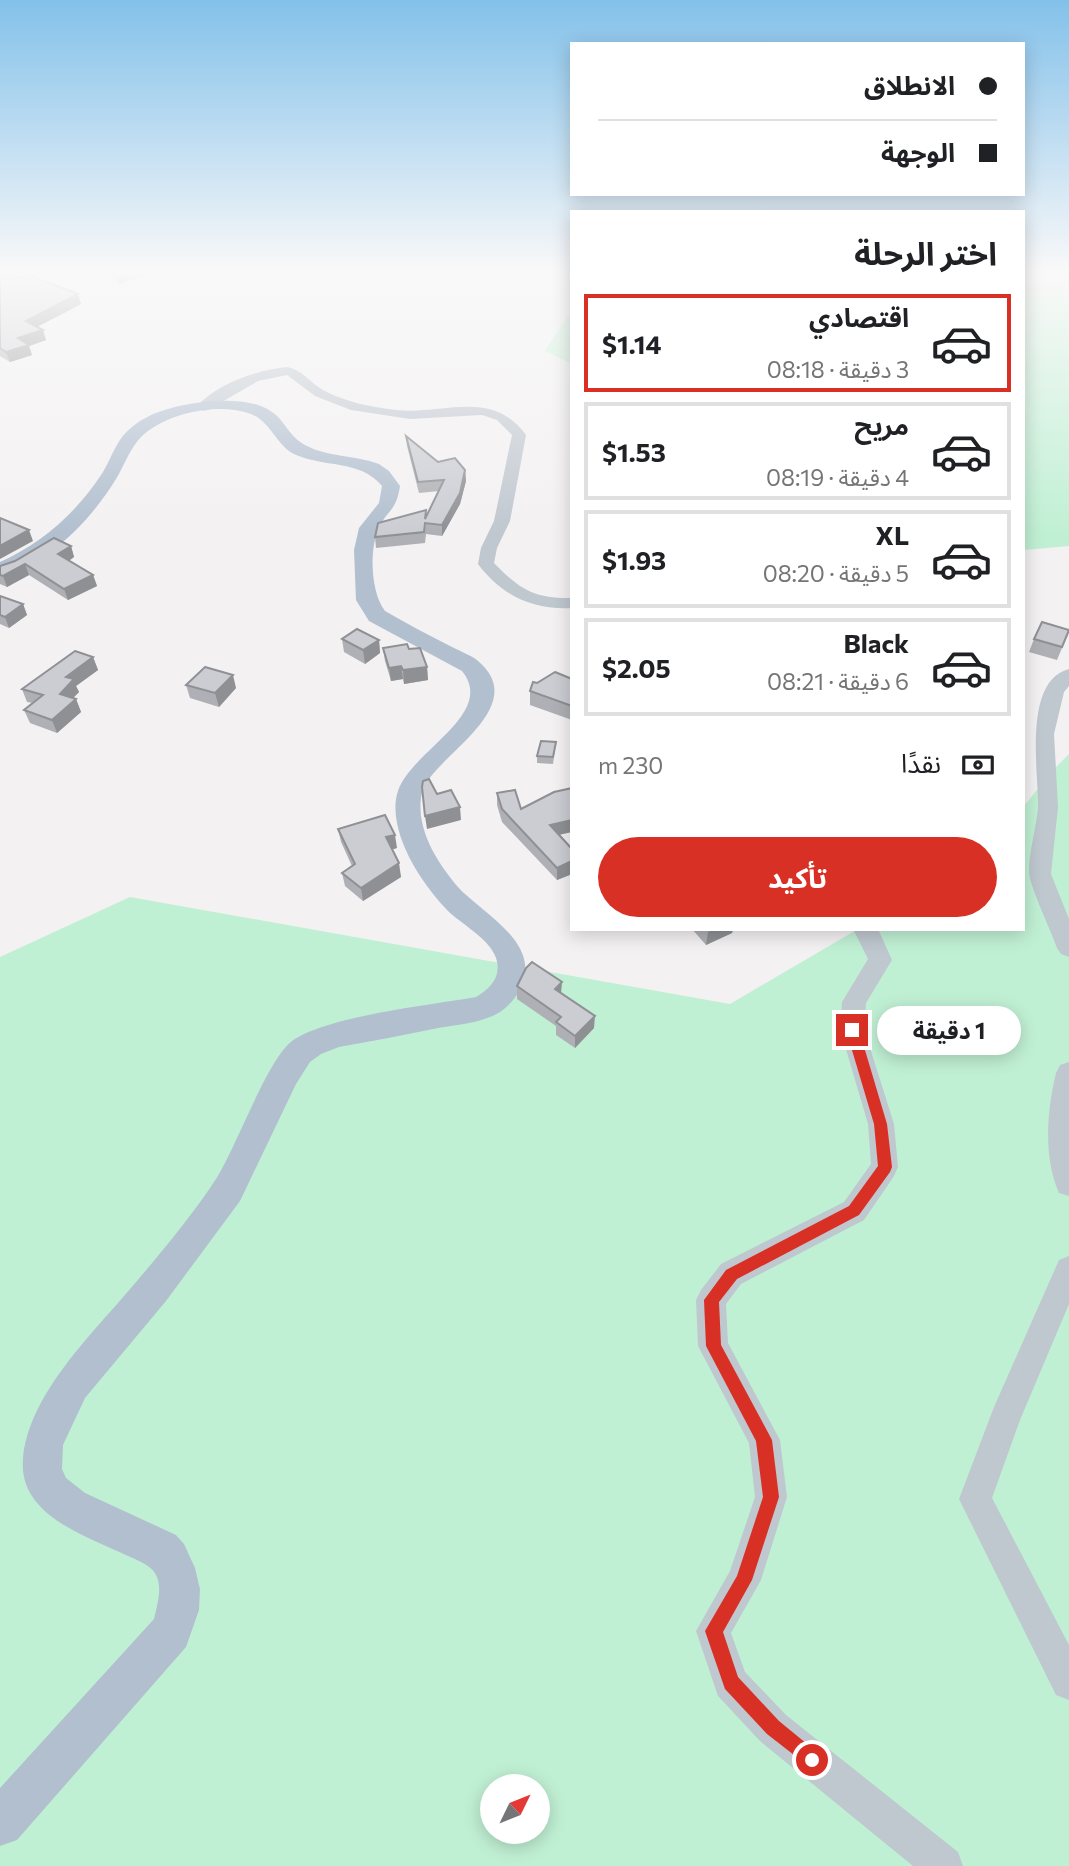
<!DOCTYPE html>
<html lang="ar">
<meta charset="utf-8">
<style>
:root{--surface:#fff;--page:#f6f6f6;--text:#202124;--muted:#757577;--line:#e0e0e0;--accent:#d93025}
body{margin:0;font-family:Commissioner,"Noto Sans Arabic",sans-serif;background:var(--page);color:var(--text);direction:rtl;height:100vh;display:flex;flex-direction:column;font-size:26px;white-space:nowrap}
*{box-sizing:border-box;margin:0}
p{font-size:23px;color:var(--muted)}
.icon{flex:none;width:38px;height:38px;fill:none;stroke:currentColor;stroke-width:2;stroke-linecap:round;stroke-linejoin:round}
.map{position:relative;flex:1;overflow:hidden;direction:ltr}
.panel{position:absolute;left:570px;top:210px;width:455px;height:721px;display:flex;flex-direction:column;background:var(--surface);border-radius:0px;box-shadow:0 4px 18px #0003;direction:rtl}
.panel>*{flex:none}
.banner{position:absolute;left:570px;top:42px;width:455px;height:154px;border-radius:0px;box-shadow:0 4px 18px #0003;direction:rtl;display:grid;align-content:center;height:154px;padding:0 28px;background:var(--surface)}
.needle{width:46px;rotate:47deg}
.fabs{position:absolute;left:480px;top:1774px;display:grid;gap:14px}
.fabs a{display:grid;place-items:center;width:70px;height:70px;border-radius:50%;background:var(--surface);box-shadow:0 4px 18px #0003;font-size:35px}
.end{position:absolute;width:32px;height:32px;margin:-16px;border:9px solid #d93025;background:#fff;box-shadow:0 0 0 4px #fff}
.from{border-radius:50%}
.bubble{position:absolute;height:49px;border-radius:24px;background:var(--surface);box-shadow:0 4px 18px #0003;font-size:23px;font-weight:700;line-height:49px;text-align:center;direction:rtl}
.banner b{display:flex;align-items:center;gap:24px;height:66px;font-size:26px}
.banner b+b{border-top:2px solid var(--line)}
.banner i{width:18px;height:18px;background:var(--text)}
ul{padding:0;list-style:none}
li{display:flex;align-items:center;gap:21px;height:98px;margin:0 14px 10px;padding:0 14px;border:4px solid var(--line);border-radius:0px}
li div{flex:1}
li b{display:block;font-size:26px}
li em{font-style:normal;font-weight:700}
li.active{border-color:var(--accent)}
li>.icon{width:63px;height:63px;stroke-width:1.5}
h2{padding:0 28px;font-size:32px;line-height:84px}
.pay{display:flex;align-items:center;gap:18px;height:77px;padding:0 28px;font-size:26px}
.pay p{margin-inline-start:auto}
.button{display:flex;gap:14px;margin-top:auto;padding:14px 28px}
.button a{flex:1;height:80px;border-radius:42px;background:var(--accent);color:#fff;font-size:28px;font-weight:700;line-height:80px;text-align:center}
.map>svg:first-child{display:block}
.green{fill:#c0f0d4;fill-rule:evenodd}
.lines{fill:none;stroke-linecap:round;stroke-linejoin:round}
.minor{fill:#bfc7cf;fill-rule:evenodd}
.major{fill:#b1bfcf;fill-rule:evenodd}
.wall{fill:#afb0b5}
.shaded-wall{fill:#8e9094}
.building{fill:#cbcdd3;stroke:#8e9094;stroke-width:2}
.route{fill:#d93025}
</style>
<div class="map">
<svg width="1069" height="1866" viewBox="0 0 1069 1866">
<rect width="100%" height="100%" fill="#f3f1f1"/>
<g class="green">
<polygon points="1024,272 1069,272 1069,546 1024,550"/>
<polygon points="572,310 572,364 545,351"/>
<path d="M1069 754V1866H0V957L130 897 730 1004 858 929H1024V806L1053 770ZM492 1787H537V1832H492Z"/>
</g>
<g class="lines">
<g class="minor">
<polygon points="1062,272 1069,272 1069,276"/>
<path d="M287 367C303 370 309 382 323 390 345 402 371 407 396 410 444 415 492 388 526 435L510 521 497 548 494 563C520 590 535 599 572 598V608C533 610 502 596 478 564L481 548 494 521 512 435 497 420 482 415 410 419 351 410 315 396 287 375 258 381 208 410 203 411 196 407C217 384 256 370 287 367Z"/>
<path d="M1069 669V686L1064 692 1054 734 1058 807 1051 874 1069 919V957L1061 954 1057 948C1051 930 1030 888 1029 872 1029 851 1036 829 1038 808 1039 774 1022 681 1069 669Z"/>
<polygon points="853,929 878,929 892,960 866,1003 864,1029 894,1124 898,1167 894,1176 864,1220 741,1284 726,1304 728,1343 780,1440 787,1497 761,1580 731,1633 745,1672 786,1715 958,1852 963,1866 913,1866 760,1741 718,1696 696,1631 730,1571 755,1497 749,1443 698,1346 696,1300 701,1290 721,1264 844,1202 871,1164 868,1124 840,1029 842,1002 868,959"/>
<path d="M1069 1062V1196L1059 1193C1043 1157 1047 1110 1056 1073L1060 1065Z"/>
<polygon points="1069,1256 1069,1304 1020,1420 992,1498 1069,1645 1069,1700 1056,1695 959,1499 994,1407 1059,1260"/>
</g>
<path class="major" d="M212 401C234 400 262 400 279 418 287 427 293 439 305 445 327 457 355 455 379 464L389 471 400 486C396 513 386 510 378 530 369 552 371 593 385 611 406 623 428 635 450 646 459 651 471 655 478 661 530 705 444 751 425 785 420 794 420 806 421 816 425 843 440 865 457 886 482 914 544 943 520 990 513 1002 503 1012 490 1017 473 1024 455 1025 438 1028 405 1035 372 1041 339 1047L321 1054 310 1062 296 1084 240 1201 166 1301 85 1398 63 1445 62 1469 66 1478 85 1493 176 1535 184 1544 195 1568 200 1589 199 1610 186 1647 17 1840 0 1846V1788L154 1619C157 1606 162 1590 157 1577 152 1565 139 1561 128 1556 87 1536 18 1516 23 1459 28 1398 86 1340 124 1296 155 1260 190 1219 216 1179 236 1148 267 1060 292 1041 327 1016 431 1005 476 997 491 988 502 976 496 958 489 938 461 924 447 910 428 890 410 864 401 838 396 823 393 806 398 791 411 751 497 714 462 671L369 621 356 600 354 550 359 528 379 503 382 486C360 459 323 468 294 454 276 445 271 422 251 414 218 402 166 413 141 437 130 448 124 466 116 479 91 520 49 564 0 576V562C43 543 78 511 103 472 112 457 117 438 132 427 154 409 184 404 212 401Z"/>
</g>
<g class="wall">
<polygon points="0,272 81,304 37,327 46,340 29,346 32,355 10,362 0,356"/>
<polygon points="104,272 156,272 119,284"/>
<polygon points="406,436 438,462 465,470 466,481 460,504 442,536 426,534 425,543 376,548 375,537 426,510 426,516 439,491 419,493 407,446"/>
<polygon points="71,546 74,557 69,561 93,575 97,586 68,600 29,575 7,587 0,584 0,566"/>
<polygon points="0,596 23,604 27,615 9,628 0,624"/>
<polygon points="1069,631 1057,660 1029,652 1034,639"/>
<polygon points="342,639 379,640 380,653 365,664 344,652"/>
<polygon points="383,648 409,649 427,667 428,680 404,684 403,679 391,681 385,661"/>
<polygon points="93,657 98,670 76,686 79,692 73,698 76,699 81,712 57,733 30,723 24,710 33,703 27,702 22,689"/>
<polygon points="572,679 572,720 530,705 530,691 537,683"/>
<polygon points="186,685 236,688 219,707 190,698"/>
<polygon points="556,742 553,764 537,763 537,756"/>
<polygon points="497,793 560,835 572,849 572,874 557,880 502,822 497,805"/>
<polygon points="338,829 397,848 392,849 401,877 363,901 345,886 342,873 352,866 341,842"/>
<polygon points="692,929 733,929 732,933 706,945"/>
<polygon points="517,986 562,993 594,1028 575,1048 556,1035 556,1026 517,999"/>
</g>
<g class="shaded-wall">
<polygon points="131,272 156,272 119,284 117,277"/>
<polygon points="78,294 81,304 29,331 26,321"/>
<polygon points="43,330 46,340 29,346 32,355 10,362 6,352 18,338"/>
<polygon points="465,470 466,481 460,504 442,536 442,525"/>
<polygon points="29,530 33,541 0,559 0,546"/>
<polygon points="71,546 74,557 62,565 58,554"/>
<polygon points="25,564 29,575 7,587 3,576"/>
<polygon points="93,575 97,586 68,600 64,589"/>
<polygon points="23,604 27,615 9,628 5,617"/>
<polygon points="379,640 380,653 365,664 363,650"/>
<polygon points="93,657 98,670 76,686 79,692 65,706 60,694 66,677"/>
<polygon points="401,666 403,679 391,681 389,668"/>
<polygon points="427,667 428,680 404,684 403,670"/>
<polygon points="233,675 236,688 219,707 215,693"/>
<polygon points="76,699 81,712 57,733 52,720"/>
<polygon points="460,807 461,820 427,829 425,816"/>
<polygon points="572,820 572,832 550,837 550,825"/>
<polygon points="395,835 397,848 388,851 386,837"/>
<polygon points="572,861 572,874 557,880 557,868"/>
<polygon points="399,863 401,877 363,901 361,888"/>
<polygon points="714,929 733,929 732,933 706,945 708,932"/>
<polygon points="562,982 561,994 555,989"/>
<polygon points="595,1016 594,1028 575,1048 575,1036"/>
</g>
<g class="building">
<polygon points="0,272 22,278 29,275 78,294 26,321 43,330 18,338 29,345 6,352 0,348"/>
<polygon points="111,272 131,272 117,277"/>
<polygon points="406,436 438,462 455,458 465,470 460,493 442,525 425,523 424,532 375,537 378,523 426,510 425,519 444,480 418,482"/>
<polygon points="0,518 29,530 0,546"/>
<polygon points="54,538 71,546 58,554 93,575 64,589 25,564 3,576 0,575 0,566 15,561"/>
<polygon points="0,596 23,604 5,617 0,615"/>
<polygon points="1042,622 1069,630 1062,647 1034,639"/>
<polygon points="357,629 379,640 363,650 342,639"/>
<polygon points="407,644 409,649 420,648 427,667 403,670 401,666 389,668 383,648"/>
<polygon points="75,651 93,657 66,677 74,679 60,694 76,699 52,720 24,710 43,695 22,689"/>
<polygon points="205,667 233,675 215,693 186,685"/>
<polygon points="555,672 572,679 572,706 530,691 533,682 537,683"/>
<polygon points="541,741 556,742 553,757 537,756"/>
<polygon points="429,779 437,794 451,790 460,807 425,816 422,787 423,781"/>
<polygon points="572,788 572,820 550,825 572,849 572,861 557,868 502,809 497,793 515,790 521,809 554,792"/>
<polygon points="385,815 395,835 386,837 399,863 361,888 342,873 355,864 338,829"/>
<polygon points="532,962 562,982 555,989 595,1016 575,1036 556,1022 561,1017 517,986 526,968"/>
</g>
<linearGradient id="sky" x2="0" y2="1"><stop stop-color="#83c1ea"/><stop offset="0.51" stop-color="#faf9f9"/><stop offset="1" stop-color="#faf9f9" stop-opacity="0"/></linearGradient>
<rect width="1069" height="534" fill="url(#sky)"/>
<polygon class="route" points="852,1025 859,1030 887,1124 892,1167 890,1172 859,1215 737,1279 719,1302 721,1345 772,1440 779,1497 752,1580 723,1632 738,1677 779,1721 818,1753 821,1760 818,1766 812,1769 767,1734 725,1689 705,1631 737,1576 763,1497 756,1441 706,1346 704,1300 726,1270 849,1206 878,1166 874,1124 846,1030"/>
</svg>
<div class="fabs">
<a><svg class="needle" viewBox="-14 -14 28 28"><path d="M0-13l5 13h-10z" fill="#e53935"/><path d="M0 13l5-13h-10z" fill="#757577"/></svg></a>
</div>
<i class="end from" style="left:812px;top:1760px"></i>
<i class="end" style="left:852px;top:1030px"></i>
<div class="bubble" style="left:877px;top:1006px;width:144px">1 دقيقة</div>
<div class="banner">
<b><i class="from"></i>الانطلاق</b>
<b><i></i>الوجهة</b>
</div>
<section class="panel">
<h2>اختر الرحلة</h2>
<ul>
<li class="active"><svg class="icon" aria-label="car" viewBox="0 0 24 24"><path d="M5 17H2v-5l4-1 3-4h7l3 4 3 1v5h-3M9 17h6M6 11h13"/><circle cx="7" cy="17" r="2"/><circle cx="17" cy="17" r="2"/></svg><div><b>اقتصادي</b><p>3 دقيقة · 08:18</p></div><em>$1.14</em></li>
<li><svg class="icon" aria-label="car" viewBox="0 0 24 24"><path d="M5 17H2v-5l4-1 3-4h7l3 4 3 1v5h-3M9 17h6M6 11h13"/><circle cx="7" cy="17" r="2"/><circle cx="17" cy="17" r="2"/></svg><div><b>مريح</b><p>4 دقيقة · 08:19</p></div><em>$1.53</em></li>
<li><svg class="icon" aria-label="car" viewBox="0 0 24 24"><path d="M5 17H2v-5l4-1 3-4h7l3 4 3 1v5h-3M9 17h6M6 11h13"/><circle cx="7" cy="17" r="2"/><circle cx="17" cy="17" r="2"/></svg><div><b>XL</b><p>5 دقيقة · 08:20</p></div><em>$1.93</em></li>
<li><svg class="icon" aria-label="car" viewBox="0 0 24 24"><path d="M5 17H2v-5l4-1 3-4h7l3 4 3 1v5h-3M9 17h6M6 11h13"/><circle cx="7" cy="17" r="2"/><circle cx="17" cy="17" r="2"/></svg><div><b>Black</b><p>6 دقيقة · 08:21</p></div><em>$2.05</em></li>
</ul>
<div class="pay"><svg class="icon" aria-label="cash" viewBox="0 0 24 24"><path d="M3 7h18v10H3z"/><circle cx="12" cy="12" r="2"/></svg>نقدًا<p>230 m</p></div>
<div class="button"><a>تأكيد</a></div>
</section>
</div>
